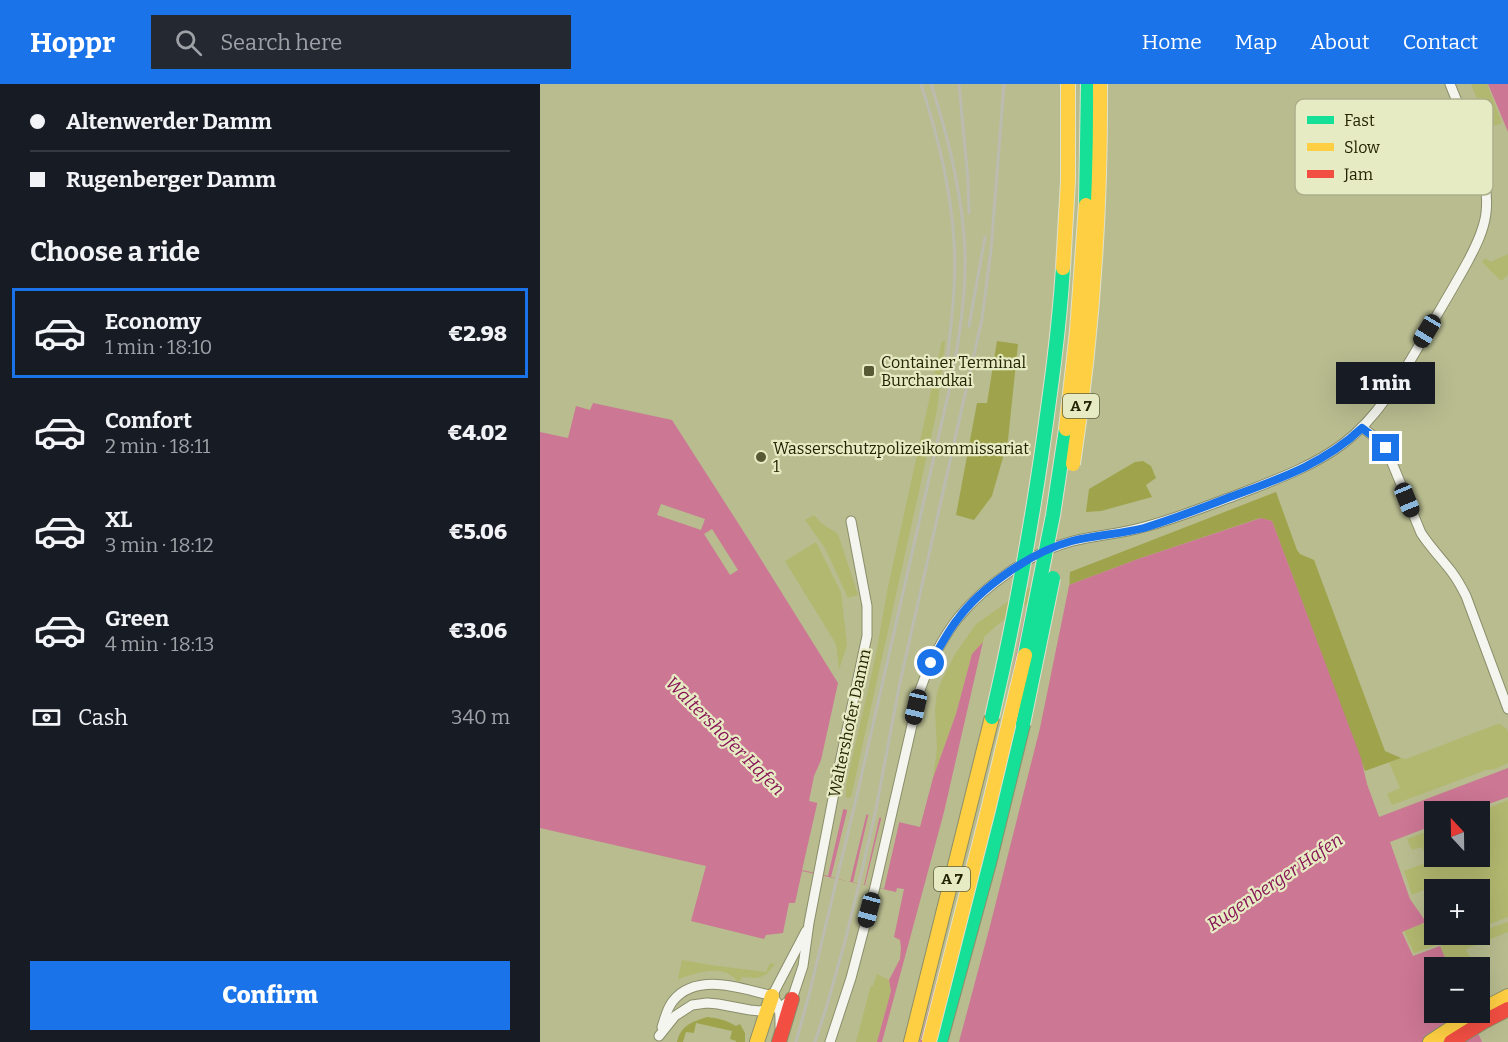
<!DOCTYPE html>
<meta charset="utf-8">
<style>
:root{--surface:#171b24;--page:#242831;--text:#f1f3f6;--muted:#9ea1a6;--line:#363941;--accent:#1a73e8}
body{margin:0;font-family:Bitter,serif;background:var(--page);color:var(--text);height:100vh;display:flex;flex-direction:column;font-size:22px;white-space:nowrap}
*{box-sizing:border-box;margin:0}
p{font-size:20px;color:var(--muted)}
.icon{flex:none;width:33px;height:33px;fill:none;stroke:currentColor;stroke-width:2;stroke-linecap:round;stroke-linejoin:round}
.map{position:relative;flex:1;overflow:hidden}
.side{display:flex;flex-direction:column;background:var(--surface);width:540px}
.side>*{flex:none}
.top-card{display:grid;align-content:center;height:132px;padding:0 30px;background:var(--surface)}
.needle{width:39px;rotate:338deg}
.tools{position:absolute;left:884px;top:717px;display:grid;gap:12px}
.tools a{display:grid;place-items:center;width:66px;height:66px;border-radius:0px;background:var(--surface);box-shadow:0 6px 24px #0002;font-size:30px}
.end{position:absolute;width:27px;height:27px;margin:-14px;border:8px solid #1a73e8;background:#fff;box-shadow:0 0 0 3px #fff}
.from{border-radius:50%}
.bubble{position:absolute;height:42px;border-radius:0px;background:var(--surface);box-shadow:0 6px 24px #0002;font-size:20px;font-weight:800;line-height:42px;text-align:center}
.car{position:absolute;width:18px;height:36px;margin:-18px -9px;border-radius:8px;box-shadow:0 0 4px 2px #0007;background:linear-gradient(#222 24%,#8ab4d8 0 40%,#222 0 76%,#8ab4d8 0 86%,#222 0)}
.top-card b{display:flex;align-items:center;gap:21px;height:57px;font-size:22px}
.top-card b+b{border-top:2px solid var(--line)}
.top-card i{width:15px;height:15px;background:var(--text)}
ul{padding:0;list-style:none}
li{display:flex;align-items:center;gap:18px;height:90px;margin:0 12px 9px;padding:0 18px;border:3px solid transparent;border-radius:0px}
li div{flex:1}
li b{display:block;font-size:22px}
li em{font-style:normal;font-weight:800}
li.current{border-color:var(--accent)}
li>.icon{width:54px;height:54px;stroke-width:1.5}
h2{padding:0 30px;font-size:27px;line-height:72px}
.pay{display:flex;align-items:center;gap:15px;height:66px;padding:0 30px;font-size:22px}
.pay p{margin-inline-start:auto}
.primary-button{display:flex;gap:12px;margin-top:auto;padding:12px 30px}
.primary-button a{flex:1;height:69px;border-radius:0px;background:var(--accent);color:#fff;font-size:24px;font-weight:800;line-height:69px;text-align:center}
header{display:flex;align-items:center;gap:36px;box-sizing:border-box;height:84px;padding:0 30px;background:var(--accent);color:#fff}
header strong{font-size:28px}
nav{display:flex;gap:33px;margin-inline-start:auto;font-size:21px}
.search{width:420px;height:54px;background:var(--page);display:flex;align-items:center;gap:15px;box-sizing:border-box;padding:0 21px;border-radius:0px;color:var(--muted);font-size:22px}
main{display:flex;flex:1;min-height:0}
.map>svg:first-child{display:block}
.green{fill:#b2b86f}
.forest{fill:#9fa44c}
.water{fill:#cc7794}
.pier{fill:#b8bc8f}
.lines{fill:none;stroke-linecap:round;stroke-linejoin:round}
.street-casing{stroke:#8b8e6a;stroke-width:11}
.fast-casing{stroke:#8b8e6a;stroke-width:16}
.slow-casing{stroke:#8b8e6a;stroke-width:16}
.jam-casing{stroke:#8b8e6a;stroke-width:16}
.street{stroke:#f4f5ee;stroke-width:9}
.fast{stroke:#16e098;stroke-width:14}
.slow{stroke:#ffcf43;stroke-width:14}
.jam{stroke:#f24e42;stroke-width:14}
.rail{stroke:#bbbcaf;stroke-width:3}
.fast-bridge-casing{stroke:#dfe1cd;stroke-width:16;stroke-linecap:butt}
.slow-bridge-casing{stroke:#dfe1cd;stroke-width:16;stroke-linecap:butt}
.fast-bridge{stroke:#16e098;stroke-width:14}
.slow-bridge{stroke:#ffcf43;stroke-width:14}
.route{stroke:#1a73e8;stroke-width:8}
.poi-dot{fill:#565933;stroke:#e7ebc4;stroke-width:2}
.labels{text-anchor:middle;stroke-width:4.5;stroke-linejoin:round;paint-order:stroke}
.shield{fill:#e7ebc4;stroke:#5d5f3c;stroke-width:1.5}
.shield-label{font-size:15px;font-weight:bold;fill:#222302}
.poi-label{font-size:16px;fill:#222302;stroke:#e7ebc4;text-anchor:start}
.street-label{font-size:16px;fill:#222302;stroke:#e7ebc4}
.water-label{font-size:18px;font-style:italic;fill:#861455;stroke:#e7ebc4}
.key{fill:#e7ebc4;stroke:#acaf8a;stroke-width:1.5}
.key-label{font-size:16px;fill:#222302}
</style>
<header>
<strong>Hoppr</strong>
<div class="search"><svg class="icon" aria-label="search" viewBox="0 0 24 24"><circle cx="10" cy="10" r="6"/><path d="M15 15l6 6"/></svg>Search here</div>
<nav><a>Home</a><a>Map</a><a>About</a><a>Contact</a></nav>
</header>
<main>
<section class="side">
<div class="top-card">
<b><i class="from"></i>Altenwerder Damm</b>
<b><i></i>Rugenberger Damm</b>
</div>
<h2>Choose a ride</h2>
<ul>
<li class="current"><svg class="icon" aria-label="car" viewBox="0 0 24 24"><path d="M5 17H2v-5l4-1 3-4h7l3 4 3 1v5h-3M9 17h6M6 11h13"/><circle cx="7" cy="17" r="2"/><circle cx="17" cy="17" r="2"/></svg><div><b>Economy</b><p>1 min · 18:10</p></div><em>€2.98</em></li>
<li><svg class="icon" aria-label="car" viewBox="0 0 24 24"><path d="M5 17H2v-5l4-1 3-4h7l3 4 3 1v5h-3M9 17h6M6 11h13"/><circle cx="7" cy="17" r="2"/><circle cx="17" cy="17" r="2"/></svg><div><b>Comfort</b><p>2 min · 18:11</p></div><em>€4.02</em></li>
<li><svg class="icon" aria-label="car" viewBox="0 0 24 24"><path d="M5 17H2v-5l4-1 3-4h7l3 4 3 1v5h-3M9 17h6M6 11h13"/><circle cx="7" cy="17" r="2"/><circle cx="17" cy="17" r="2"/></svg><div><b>XL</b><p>3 min · 18:12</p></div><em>€5.06</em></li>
<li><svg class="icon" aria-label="car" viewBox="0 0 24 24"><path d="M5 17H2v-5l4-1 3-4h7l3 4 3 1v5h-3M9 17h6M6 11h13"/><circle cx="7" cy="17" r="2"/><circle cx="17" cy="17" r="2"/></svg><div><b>Green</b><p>4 min · 18:13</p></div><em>€3.06</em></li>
</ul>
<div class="pay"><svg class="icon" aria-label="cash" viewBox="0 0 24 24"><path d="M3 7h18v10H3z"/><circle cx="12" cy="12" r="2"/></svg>Cash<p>340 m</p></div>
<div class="primary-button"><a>Confirm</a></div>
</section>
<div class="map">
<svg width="968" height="958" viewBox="0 0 968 958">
<rect width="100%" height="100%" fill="#b8bc8f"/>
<g class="green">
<polygon points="931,0 947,0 962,39 949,44"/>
<polygon points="968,170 968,191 961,197 942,178 945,174 951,178"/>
<polygon points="402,257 405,257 397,326 311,713 306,714 306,701 335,575 348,503"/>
<polygon points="274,431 281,439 298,450 318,511 308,514 285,464 265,436"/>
<polygon points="276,458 301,508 307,561 299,586 296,560 245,477"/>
<polygon points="499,500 498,516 478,528 432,570 416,630 393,694 397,665 395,626 397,609 401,598 415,570 436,540 483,507"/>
<polygon points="960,640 967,645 968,649 968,679 955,685 946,686 852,721 847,710 860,704 849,678 861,674 866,675 955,641"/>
<polygon points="968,716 968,833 939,844 939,806 894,806 894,812 890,803 872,811 864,787 888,778 882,763 872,766 867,755 894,745 894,772 939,772 939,728"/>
<polygon points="894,835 894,850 923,851 874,869 864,847"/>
<polygon points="968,838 968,848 926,865 935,883 909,883 900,862 933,851 939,850 939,848"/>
<path d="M142 876 170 881 226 888 230 879 235 880C224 895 220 895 202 893L200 897H197C183 879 157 889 138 895Z"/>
<polygon points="337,890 349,896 351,907 337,958 316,958 331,901 333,902"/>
</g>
<g class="forest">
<polygon points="457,257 478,260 468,356 452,412 434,436 416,431 437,319 447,319"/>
<polygon points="603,377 611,382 616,394 606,401 612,413 561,427 546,428 549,405 595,378"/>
<polygon points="736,408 757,466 760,470 774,476 845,667 861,674 825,687 732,437 720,434 598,475 529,501 530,488"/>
<path d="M167 933C178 934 186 936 196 942L200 940 205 949V958H196V957L190 955 192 947 156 939 154 949 146 948 143 958H137C141 941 152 938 167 933Z"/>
</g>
<g class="water">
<polygon points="948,0 968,0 968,48"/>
<polygon points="53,319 132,336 207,453 298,599 281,676 274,692 269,717 380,743 393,694 416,630 432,570 443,558 478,528 498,516 529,501 598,475 721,434 732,437 821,674 827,700 839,733 968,684 968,713 929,727 894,728 894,741 850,758 870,815 886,838 862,848 873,872 900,862 909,883 894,884 894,928 929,929 942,958 337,958 351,907 349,896 360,875 361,864 360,856 354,853 364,805 357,804 356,808 262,787 255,819 249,819 243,849 226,851 224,855 151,837 166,782 0,744 0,348 28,354 36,322 50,326"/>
</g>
<g class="pier">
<polygon points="121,420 165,435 161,446 117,431"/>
<polygon points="172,445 198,486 190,491 164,450"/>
<polygon points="530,497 500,644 450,842 419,958 382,958 496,514"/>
<polygon points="487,520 463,633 413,833 380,958 342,958 404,728 444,553 456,542 476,526"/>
<polygon points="278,716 304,722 288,792 262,786"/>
<polygon points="308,723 327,728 310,798 291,793"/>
<polygon points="329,728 340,731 324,801 313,798"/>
<polygon points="342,731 360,735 344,805 325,801"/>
</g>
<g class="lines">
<g class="street-casing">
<g id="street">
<path d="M822 343 838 356 846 364 881 449C890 463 901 474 911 487 917 495 922 504 926 512L968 625"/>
<polyline points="232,912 266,847"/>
<path d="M122 943C125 934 127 924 133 917 156 888 203 904 232 912 241 920 240 932 240 943"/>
<polyline points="119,952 135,932 152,921 167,919 178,920 210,926 220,927 242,922 252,915 263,882 269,839 300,678 327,552 327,522 311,437"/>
<path d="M290 958 311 894 335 803 380 606C389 581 401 556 418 534 444 502 493 467 533 457 556 451 581 450 604 443 635 435 664 423 694 412 732 397 771 384 804 359 841 331 864 287 887 248 901 224 915 201 928 177 936 162 944 146 946 129 951 87 925 39 910 0"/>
</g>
</g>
<g class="fast-casing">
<polyline id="fast" points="400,958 449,779 483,640"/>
</g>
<g class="slow-casing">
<g id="slow">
<polyline points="939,927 968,912"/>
<polyline points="217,958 232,912"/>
<polyline points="371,958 452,633"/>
<polyline points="890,958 936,928"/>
</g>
</g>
<g class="jam-casing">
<g id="jam">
<polyline points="239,958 252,915"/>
<polyline points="911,958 943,938 968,925"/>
</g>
</g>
<use href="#street" class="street"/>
<use href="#fast" class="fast"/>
<use href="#slow" class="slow"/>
<use href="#jam" class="jam"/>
<g class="rail">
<path d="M381 0C398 52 411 103 414 158 417 198 411 238 407 278"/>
<polyline points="419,0 428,96 429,129"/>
<polyline points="429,242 445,153"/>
<path d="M256 958 269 911 317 711 408 311C418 265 426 218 425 170 423 112 409 55 391 0"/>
<polyline points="275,958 287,921 304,861 319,800 336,725 359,603 442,235 451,166 464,0"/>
</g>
<g class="fast-bridge-casing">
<g id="fast-bridge">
<polyline points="546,121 548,0"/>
<polyline points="485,571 513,431 526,345"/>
<path d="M452 633C472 547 488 461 501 374 510 311 519 248 523 184"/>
<polyline points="483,640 513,494"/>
</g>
</g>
<g class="slow-bridge-casing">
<g id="slow-bridge">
<polyline points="523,184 528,97 528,0"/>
<polyline points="526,345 537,247 546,121"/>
<path d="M533 380C552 254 561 128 560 0"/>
<polyline points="389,958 448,726 485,571"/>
</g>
</g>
<use href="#fast-bridge" class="fast-bridge"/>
<use href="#slow-bridge" class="slow-bridge"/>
</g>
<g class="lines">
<path class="route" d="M391 579C399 564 407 549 417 536 441 503 493 467 532 457 556 451 581 450 604 444 633 435 662 424 690 413 739 395 784 380 822 344L838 356 846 364"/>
</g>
<g class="poi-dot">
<rect x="323" y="281" width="12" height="12" rx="3"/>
<circle cx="221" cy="373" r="6"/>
</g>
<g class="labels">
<g class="shield">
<rect x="523" y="310" width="36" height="24" rx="4.5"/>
<rect x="394" y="783" width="36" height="24" rx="4.5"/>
</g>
<g class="shield-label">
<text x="541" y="327">A 7</text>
<text x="412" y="800">A 7</text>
</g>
<g class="poi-label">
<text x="341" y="284">Container Terminal<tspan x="341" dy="18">Burchardkai</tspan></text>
<text x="233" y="370">Wasserschutzpolizeikommissariat<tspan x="233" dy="18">1</tspan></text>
</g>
<g class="street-label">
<text transform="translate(309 639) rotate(-78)" y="6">Waltershofer Damm</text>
</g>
<g class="water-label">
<text transform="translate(185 652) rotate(45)" y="6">Waltershofer Hafen</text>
<text transform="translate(735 798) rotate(-34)" y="6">Rugenberger Hafen</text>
</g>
</g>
<rect x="755" y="15" width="198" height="96" rx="9" class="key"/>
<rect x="767" y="32" width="27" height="8" fill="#16e098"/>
<rect x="767" y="59" width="27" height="8" fill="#ffcf43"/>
<rect x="767" y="86" width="27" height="8" fill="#f24e42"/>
<g class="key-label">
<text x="804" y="42">Fast</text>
<text x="804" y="69">Slow</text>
<text x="804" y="96">Jam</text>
</g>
</svg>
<div class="tools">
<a><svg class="needle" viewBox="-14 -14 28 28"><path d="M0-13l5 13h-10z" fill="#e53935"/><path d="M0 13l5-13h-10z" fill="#9ea1a6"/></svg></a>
<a>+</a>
<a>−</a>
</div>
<i class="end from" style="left:391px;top:579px"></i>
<i class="end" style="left:846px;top:364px"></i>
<div class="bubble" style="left:796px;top:278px;width:99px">1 min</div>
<i class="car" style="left:887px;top:247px;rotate:211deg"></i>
<i class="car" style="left:867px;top:416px;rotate:158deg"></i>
<i class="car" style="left:376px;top:623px;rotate:193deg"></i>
<i class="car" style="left:329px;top:826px;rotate:195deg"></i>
</div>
</main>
